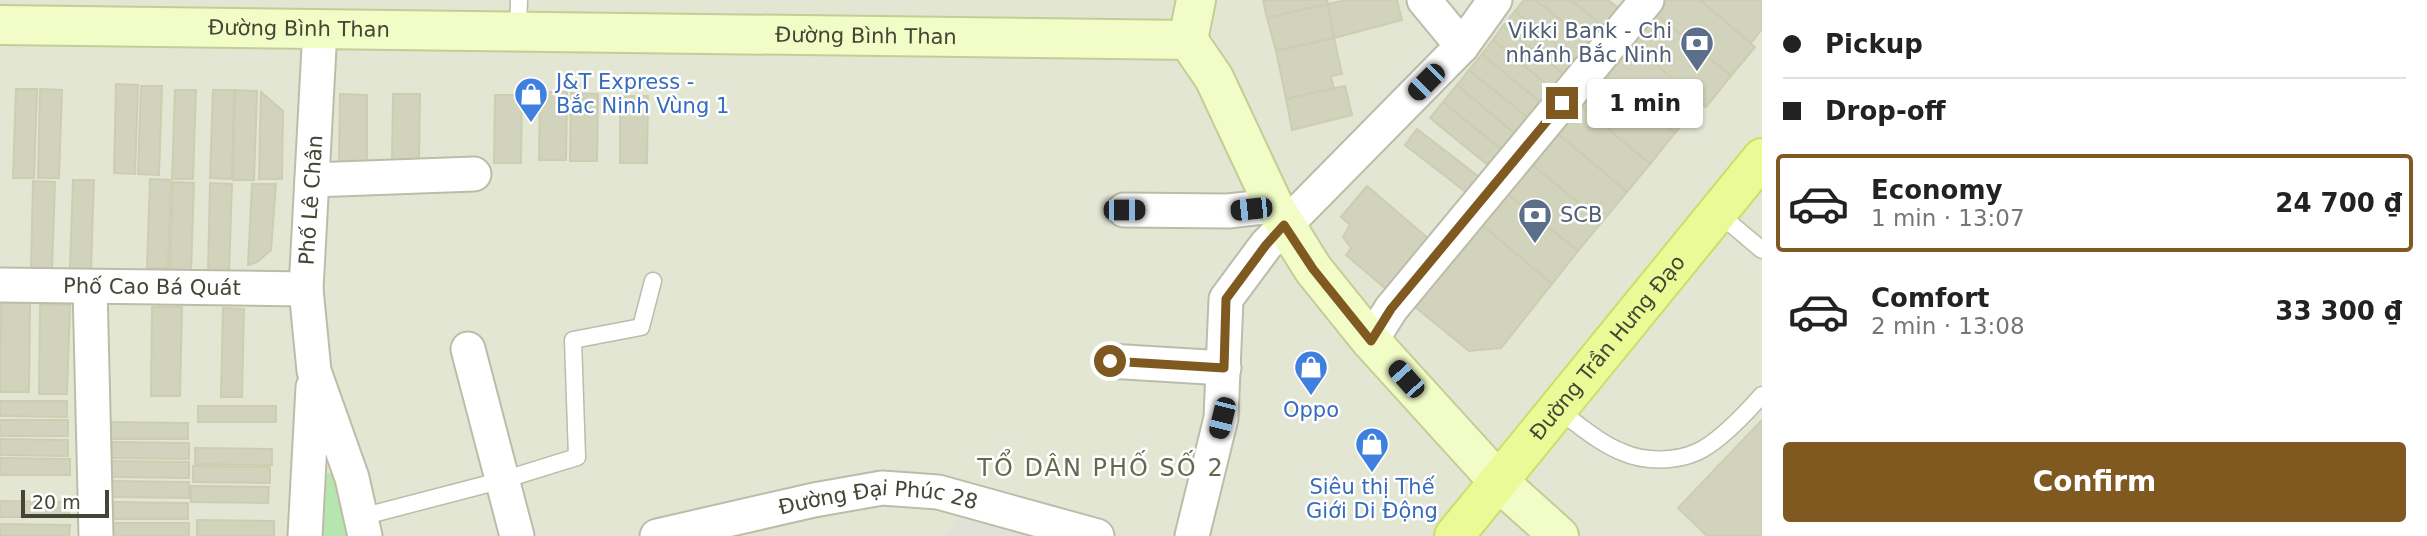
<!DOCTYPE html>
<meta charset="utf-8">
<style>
:root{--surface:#fff;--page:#f6f6f6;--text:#222;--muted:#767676;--line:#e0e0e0;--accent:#7f5920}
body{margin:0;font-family:"DejaVu Sans",sans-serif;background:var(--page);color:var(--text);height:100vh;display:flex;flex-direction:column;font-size:26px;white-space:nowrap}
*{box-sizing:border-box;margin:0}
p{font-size:23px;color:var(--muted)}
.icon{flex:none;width:38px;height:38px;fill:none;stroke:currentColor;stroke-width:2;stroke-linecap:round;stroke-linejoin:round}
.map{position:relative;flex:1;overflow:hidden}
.sheet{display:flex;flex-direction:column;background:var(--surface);width:665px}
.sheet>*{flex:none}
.guide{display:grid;align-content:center;height:154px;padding:0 21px;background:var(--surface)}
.scale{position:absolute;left:21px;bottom:18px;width:88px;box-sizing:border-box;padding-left:7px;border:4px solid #444535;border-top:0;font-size:19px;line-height:24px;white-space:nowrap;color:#444535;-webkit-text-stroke:5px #fff;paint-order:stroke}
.end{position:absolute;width:32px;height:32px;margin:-16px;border:9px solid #7f5920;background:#fff;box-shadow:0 0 0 4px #fff}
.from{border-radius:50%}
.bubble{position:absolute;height:49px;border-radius:7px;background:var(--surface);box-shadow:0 2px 5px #0004;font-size:23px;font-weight:700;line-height:49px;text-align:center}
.car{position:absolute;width:21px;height:42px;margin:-21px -10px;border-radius:9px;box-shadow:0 0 5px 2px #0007;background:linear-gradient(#222 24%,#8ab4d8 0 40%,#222 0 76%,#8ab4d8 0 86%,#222 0)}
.guide b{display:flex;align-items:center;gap:24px;height:66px;font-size:26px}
.guide b+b{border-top:2px solid var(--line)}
.guide i{width:18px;height:18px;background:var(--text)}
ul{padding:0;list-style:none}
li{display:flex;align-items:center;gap:21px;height:98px;margin:0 14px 10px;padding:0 7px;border:4px solid transparent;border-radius:7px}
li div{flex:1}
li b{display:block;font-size:26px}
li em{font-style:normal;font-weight:700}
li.active{border-color:var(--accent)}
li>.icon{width:63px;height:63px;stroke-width:1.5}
.primary-button{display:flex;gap:14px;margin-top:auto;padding:14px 21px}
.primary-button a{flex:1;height:80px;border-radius:7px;background:var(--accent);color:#fff;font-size:28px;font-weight:700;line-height:80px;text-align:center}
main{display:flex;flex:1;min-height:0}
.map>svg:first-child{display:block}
.residential{fill:#e4e6d4}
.industrial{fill:#e1e1d8}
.green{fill:#b6e5b0}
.building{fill:#d2d3bc;stroke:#ccceaf;stroke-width:2}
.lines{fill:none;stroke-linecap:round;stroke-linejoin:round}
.lane-casing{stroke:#bbbda9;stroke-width:19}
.street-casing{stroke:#bbbda9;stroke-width:37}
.secondary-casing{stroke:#c3cd95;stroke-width:42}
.primary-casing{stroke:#cdde68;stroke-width:42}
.lane{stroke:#fff;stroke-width:16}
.street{stroke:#fff;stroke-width:33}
.secondary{stroke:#f1fcc6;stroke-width:38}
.primary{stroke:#eafa97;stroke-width:38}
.route{stroke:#7f5920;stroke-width:9}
.labels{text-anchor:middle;stroke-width:5;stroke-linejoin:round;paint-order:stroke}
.street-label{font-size:21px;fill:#444535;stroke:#fff}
.service-label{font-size:21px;fill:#4e5e75;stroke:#fff;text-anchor:end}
.shop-label{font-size:21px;fill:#366cbe;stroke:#fff}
.quarter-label{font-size:24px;letter-spacing:2px;fill:#66674d;stroke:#fff}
</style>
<main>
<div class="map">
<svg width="1762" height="536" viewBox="0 0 1762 536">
<rect width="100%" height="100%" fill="#f0f2e6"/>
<rect class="residential" x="0" y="0" width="1762" height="536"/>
<polygon class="industrial" points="960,515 1030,536 946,536"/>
<polygon class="green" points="336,471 350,536 320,536 319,476"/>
<g class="building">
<polygon points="1263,0 1327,0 1328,4 1267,18"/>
<polygon points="1346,0 1397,0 1402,20 1334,38 1328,4"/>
<polygon points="1524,0 1536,0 1594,47 1580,64 1515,11"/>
<polygon points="1536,0 1571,0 1608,30 1594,47"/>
<polygon points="1571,0 1608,0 1622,11 1608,30"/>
<polygon points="1659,0 1700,0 1755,47 1731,76 1651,10"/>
<polygon points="1700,0 1760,0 1762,2 1762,29 1751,43"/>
<polygon points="1328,4 1334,38 1276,51 1267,18"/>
<polygon points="1651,10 1731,76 1706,107 1626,40"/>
<polygon points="1515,11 1580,64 1569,78 1503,26"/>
<polygon points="1503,26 1569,78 1557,93 1493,40"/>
<polygon points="1334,38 1342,74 1331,76 1334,89 1286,99 1276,51"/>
<polygon points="1493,40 1557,93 1546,107 1482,54"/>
<polygon points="1626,40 1701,102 1675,133 1600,70"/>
<polygon points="1482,54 1546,107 1533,122 1469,70"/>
<polygon points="1469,70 1533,122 1520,138 1457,85"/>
<polygon points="1600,70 1675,133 1650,164 1574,101"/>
<polygon points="116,84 138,85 135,174 114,173"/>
<polygon points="1457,85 1520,138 1507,154 1443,102"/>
<polygon points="141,86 162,86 159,175 138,174"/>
<polygon points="1345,86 1352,115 1292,130 1286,99"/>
<polygon points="16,89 37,89 34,178 13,178"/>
<polygon points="40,89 62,90 59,178 38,178"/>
<polygon points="175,90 196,90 193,179 172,179"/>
<polygon points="213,90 234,90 232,179 210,178"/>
<polygon points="235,90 257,91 254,180 233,180"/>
<polygon points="261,92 283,111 282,179 259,179"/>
<polygon points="540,92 567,92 566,160 539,160"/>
<polygon points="571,93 598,94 597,161 570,161"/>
<polygon points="340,94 367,95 367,162 339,162"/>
<polygon points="393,94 420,94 419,162 392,162"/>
<polygon points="495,95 522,95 521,163 494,163"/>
<polygon points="620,96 648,96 647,163 620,163"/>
<polygon points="1574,101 1650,164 1627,192 1552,129"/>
<polygon points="1443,102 1507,154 1494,170 1430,118"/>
<polygon points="1417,129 1483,180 1471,196 1405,145"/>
<polygon points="1552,129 1627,192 1602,222 1526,160"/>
<polygon points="1526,160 1602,222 1578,251 1501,189"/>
<polygon points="150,179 171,180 168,268 147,268"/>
<polygon points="73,180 94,180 91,269 70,268"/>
<polygon points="33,181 55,182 52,270 31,270"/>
<polygon points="173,182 194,183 191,272 170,271"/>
<polygon points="210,183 232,184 229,273 208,272"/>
<polygon points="252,184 276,184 271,250 257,262 248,265"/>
<polygon points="1367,186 1435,244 1392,294 1346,255 1351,248 1343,237 1350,225 1341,217"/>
<polygon points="1501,189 1578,251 1552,284 1476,220"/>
<polygon points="1476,220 1552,284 1501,348 1469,351 1409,302"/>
<polygon points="1,303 30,303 29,392 0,392"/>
<polygon points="40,305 70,305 67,394 39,394"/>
<polygon points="152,307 182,307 180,396 151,396"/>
<polygon points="223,308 244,309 242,397 221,397"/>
<polygon points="0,401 67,401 67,417 0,416"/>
<rect x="198" y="406" width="78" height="16"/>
<rect x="0" y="420" width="68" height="16"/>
<polygon points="1762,420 1762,536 1707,536 1678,508"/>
<polygon points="111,422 188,423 188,439 111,439"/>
<polygon points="0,439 68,440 68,456 0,455"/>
<polygon points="112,442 189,443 189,459 112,458"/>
<polygon points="195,448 272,449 272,465 195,464"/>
<polygon points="0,458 70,459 70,475 0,475"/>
<polygon points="112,461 189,462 189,478 112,477"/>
<polygon points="193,466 270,467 270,483 193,482"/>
<polygon points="112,481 189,482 189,498 112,497"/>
<polygon points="191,486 269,487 268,503 191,502"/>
<polygon points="0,501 69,502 69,517 0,517"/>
<polygon points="111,502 188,503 188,519 111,519"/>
<polygon points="197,520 274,521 274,536 197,536"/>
<rect x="112" y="523" width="77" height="13"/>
<polygon points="0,524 70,525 69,536 0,536"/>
</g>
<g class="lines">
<g class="lane-casing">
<g id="lane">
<polyline points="518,31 519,0"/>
<polyline points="1718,213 1762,250"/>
<path d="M1558 410C1578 424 1599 443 1622 452 1644 462 1675 462 1697 452 1719 442 1746 413 1762 395"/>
<polyline points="361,517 503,480 577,457 573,340 641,327 653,281"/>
</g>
</g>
<g class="street-casing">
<g id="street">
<polyline points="1424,0 1462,46"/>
<polyline points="320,29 306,289 314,371 352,478 365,536"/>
<polyline points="312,180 474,174"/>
<polyline points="1124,210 1228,211 1274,206"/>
<path id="s1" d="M0 285 306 289"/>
<polyline points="90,287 96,536"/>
<polyline points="1371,341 1391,309 1647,0"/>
<polyline points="468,349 517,536"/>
<polyline points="1109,361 1224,368"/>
<polyline points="305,536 313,387"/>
<path id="s2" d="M657 536 814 500 882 488 938 492 1097 536"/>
<polyline points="1192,536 1221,418 1226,299 1266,245 1462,46 1495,0"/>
</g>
</g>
<g class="secondary-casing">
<g id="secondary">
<path id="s3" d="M0 25 1188 40 1214 78 1274 206 1313 269 1371 341 1499 482 1559 536"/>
<polyline points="1188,40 1196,0"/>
</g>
</g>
<g class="primary-casing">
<g id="primary">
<path id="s4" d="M1454 536 1762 158"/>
</g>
</g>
<use href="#lane" class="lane"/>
<use href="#street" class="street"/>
<use href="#secondary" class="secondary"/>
<use href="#primary" class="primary"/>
</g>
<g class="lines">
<polyline class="route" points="1110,361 1224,368 1226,299 1266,245 1284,225 1313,269 1371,341 1391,309 1562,103"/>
</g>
<defs>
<g id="bank-pin" transform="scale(1.75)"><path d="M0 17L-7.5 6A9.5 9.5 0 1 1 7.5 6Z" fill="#5c6f8a" stroke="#fff"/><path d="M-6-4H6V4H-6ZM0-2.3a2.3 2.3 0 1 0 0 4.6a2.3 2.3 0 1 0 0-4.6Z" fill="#fff"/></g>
<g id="shop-pin" transform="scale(1.75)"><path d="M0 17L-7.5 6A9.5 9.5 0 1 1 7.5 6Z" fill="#3f7fe0" stroke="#fff"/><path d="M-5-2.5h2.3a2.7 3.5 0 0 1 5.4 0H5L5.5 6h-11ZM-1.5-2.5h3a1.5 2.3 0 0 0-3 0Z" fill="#fff"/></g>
</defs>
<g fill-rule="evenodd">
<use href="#bank-pin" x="1697" y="43"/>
<use href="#shop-pin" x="531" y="94"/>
<use href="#bank-pin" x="1535" y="215"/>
<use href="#shop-pin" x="1311" y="367"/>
<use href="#shop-pin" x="1372" y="444"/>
</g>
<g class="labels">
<g class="street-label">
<text dy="7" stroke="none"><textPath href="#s3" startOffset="299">Đường Bình Than</textPath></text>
<text dy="7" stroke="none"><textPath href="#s3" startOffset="866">Đường Bình Than</textPath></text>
<text transform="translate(311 200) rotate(-86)" y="7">Phố Lê Chân</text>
<text dy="7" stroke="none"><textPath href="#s1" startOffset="152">Phố Cao Bá Quát</textPath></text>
<text dy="7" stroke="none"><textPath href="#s4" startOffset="243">Đường Trần Hưng Đạo</textPath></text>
<text dy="7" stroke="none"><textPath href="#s2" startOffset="226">Đường Đại Phúc 28</textPath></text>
</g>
<g class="service-label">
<text x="1672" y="38">Vikki Bank - Chi<tspan x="1672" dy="24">nhánh Bắc Ninh</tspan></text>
<text x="1560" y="222" text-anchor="start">SCB</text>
</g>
<g class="shop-label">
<text x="556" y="89" text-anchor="start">J&amp;T Express -<tspan x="556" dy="24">Bắc Ninh Vùng 1</tspan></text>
<text x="1311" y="417">Oppo</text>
<text x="1372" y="494">Siêu thị Thế<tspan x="1372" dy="24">Giới Di Động</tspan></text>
</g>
<g class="quarter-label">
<text x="1101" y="476">TỔ DÂN PHỐ SỐ 2</text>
</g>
</g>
</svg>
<div class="scale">20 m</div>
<i class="end from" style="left:1110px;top:361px"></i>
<i class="end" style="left:1562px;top:103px"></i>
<div class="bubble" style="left:1587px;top:79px;width:116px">1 min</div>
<i class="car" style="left:1426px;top:82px;rotate:225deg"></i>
<i class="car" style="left:1251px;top:209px;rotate:264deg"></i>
<i class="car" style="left:1124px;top:210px;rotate:90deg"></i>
<i class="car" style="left:1406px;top:379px;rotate:318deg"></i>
<i class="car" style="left:1222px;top:418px;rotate:194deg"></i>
</div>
<section class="sheet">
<div class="guide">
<b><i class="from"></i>Pickup</b>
<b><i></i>Drop-off</b>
</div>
<ul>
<li class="active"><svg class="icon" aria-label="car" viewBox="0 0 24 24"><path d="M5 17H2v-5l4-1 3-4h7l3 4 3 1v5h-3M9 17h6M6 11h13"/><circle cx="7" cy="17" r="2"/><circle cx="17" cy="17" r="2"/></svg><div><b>Economy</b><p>1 min · 13:07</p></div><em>24 700 ₫</em></li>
<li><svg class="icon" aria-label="car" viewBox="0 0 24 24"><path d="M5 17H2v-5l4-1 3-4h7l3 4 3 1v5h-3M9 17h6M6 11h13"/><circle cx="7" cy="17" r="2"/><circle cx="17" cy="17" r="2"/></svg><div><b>Comfort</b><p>2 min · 13:08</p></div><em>33 300 ₫</em></li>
</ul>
<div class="primary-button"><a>Confirm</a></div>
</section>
</main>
